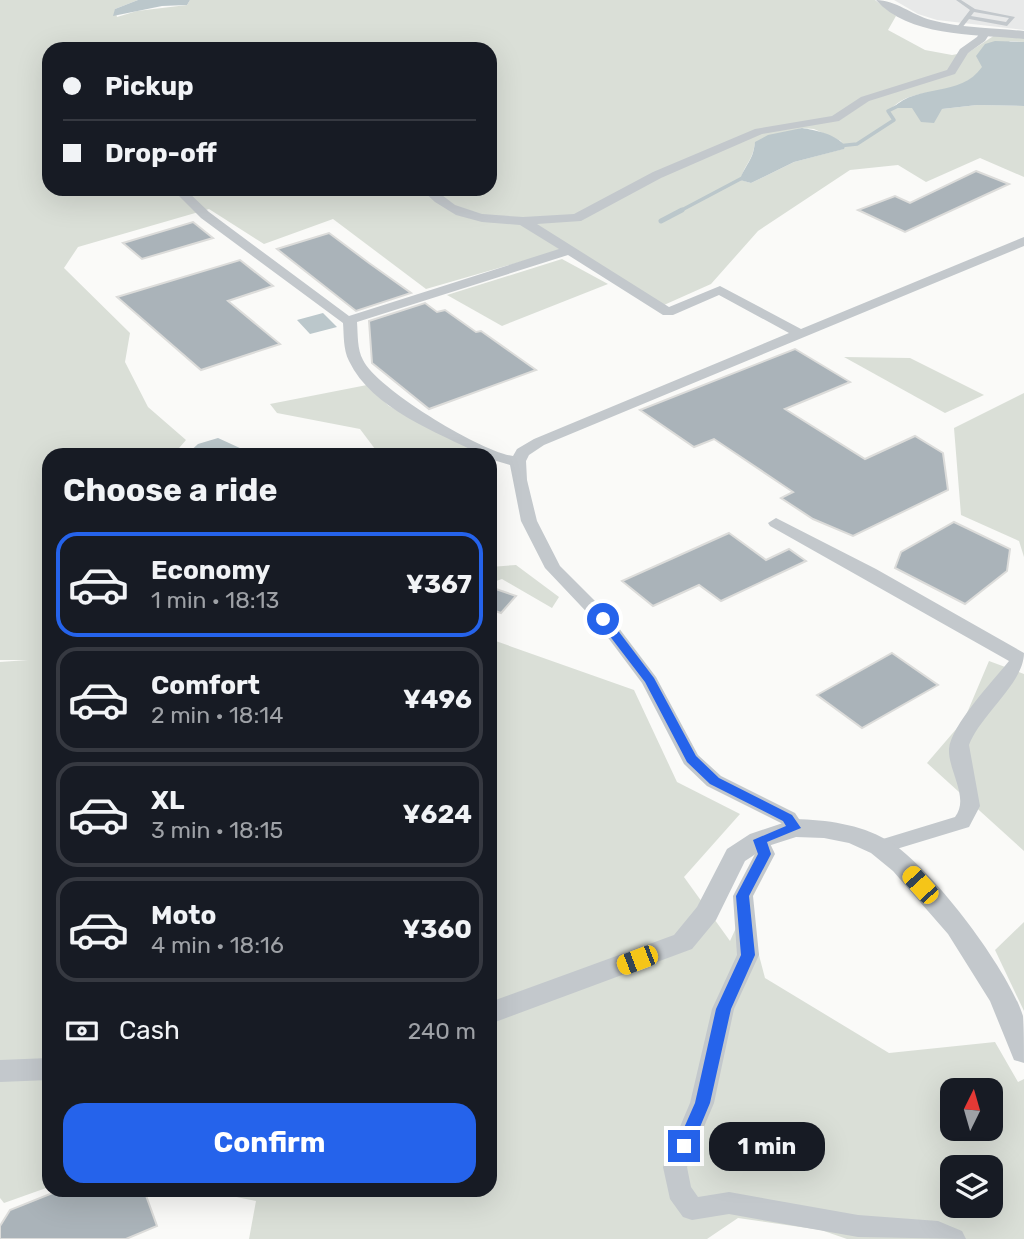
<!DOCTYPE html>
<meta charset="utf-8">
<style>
:root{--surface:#171b24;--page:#20242c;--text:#f1f3f6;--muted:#9ea1a6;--line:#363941;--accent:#2563eb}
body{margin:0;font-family:Rubik,sans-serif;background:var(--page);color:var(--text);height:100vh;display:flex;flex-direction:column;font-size:26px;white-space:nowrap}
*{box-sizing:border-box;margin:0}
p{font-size:23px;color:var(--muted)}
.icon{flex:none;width:38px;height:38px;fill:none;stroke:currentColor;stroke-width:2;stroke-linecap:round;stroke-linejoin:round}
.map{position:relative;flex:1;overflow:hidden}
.panel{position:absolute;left:42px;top:448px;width:455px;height:749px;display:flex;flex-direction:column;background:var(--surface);border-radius:21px;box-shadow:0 7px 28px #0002}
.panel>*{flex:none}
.hud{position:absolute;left:42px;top:42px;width:455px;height:154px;border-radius:21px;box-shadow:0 7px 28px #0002;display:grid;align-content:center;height:154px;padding:0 21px;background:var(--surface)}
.needle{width:46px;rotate:5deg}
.tools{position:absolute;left:940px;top:1078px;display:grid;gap:14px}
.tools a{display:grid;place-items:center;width:63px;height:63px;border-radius:14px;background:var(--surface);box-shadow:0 7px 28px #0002;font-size:35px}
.end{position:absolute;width:32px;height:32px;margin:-16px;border:9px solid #2563eb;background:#fff;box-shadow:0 0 0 4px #fff}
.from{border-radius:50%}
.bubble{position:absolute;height:49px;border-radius:21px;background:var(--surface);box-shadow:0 7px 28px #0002;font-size:23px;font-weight:700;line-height:49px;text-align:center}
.car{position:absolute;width:21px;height:42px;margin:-21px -10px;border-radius:9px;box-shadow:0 0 5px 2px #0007;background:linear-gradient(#f5c518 24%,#345 0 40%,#f5c518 0 76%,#345 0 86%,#f5c518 0)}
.hud b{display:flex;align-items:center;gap:24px;height:66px;font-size:26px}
.hud b+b{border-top:2px solid var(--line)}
.hud i{width:18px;height:18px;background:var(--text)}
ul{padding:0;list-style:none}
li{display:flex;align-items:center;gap:21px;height:105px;margin:0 14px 10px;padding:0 7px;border:4px solid var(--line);border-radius:21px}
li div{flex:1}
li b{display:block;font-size:26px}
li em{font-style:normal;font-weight:700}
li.current{border-color:var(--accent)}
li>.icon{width:63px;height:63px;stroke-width:1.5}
h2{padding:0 21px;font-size:32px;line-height:84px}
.pay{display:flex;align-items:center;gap:18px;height:77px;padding:0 21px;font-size:26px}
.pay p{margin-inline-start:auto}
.button{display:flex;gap:14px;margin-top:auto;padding:14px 21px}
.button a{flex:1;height:80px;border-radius:21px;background:var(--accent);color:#fff;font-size:28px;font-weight:700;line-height:80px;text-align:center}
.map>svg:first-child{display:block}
.built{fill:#e8e9e9}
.green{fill:#dadfd7;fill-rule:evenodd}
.water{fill:#bbc7cb}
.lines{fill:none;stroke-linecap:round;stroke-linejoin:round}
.stream-far1{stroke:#bbc7cb;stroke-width:3.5}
.stream{stroke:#bbc7cb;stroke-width:5}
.building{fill:#aab3b9;stroke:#dcdcda;stroke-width:2}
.service{fill:#c3c8cc;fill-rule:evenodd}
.minor{fill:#c3c8cc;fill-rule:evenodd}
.tertiary{fill:#c3c8cc;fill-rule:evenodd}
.route{fill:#2563eb}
</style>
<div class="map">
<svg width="1024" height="1239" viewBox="0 0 1024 1239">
<rect width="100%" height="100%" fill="#fafaf8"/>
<polygon class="built" points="894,0 1024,0 1024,30 937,20 918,14"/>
<g class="green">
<path d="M0 0H138L115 9 117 17 137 11 187 5 190 0H875L896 16 888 30 925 50 952 55 969 52 995 35 1024 38V42L1010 41C993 57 977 80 955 87 934 94 910 91 893 107L942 109 977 105 1024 106V177L980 158 926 182 898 165 850 170 758 231 711 284 664 305 576 251H558L426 289 333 219 264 244 209 209 78 247 64 268 130 333 125 362 148 407 186 440 173 455H49V1187L4 1203 0 1198V662L28 660H0ZM49 49H490V189H49ZM802 128 814 129 841 141 843 149 794 162 751 183 741 180C744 164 752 163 755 143Z"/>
<polygon points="562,259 608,284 502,326 447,295"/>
<polygon points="844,357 910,358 984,395 945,413"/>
<polygon points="367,385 389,406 487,455 395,455 375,449 360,429 277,413 270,404"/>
<polygon points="1024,393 1024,557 1019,541 961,515 954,428"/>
<polygon points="516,565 559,597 552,608 502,579 490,583 490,567"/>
<path d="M490 639 634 690 677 782 740 814 684 877 730 941 746 906 765 978 889 1053 995 1042 1018 1082 1024 1079V1239H847L821 1230 738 1218 707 1239H249L256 1201 202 1190H490ZM952 1090H990V1129H952ZM952 1167H990V1206H952Z"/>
<polygon points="989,661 1024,674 1024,851 927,763 964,720"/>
<polygon points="1024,922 1024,1011 995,950"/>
</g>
<g class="water">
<polygon points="138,0 190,0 187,5 162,6 113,16 115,9"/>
<path d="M995 41 1024 42V106L977 105 942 109 934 123 921 122 912 108H893C918 83 960 98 982 67L976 56 985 44Z"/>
<path d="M802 128C815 130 836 134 845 146L844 149 794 162 751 183 740 180C745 164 753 162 755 142L768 135Z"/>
<polygon points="323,313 337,327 310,334 297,320"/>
<polygon points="218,438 242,449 237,455 186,455 198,444"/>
</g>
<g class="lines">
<g class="stream-far1">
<polyline points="838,146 857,144 894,120 888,111 900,105"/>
<polyline points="678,212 746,176"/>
</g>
<polyline class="stream" points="661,221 682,210"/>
</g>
<g class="building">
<polygon points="976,171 1009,184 905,232 858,210 895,196 910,203"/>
<polygon points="193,222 213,238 142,259 123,243"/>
<polygon points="329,233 369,263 411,293 356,311 277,249"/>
<polygon points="240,260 273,286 228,301 280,344 201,370 117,297"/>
<polygon points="425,303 437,312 445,310 476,332 481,331 536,370 429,409 372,363 369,321"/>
<polygon points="795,349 850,382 785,409 865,459 915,436 943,453 948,490 853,536 813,519 781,498 793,492 714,439 694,447 640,410"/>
<polygon points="954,522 1010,549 1007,571 965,604 895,568 901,552"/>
<polygon points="729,533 766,560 789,549 806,561 721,601 699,585 653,606 622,581"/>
<polygon points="490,587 516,596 501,613 490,609"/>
<polygon points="892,653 938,685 862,728 817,695"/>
<polygon points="60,1190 144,1190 157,1226 126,1239 0,1239 0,1226 10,1210"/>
</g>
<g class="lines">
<path class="service" d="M956 0H961L975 9 1015 17 1007 26 969 19 961 29H957V27L970 10ZM974 12 1009 18 1006 22 971 16Z"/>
<g class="minor">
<path d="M983 28 992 30 985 41 968 53 955 74 869 101 839 121 762 134 661 178 581 221 537 224 669 307 720 286 801 329 1024 237V246L544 445 529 455 526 461 527 480 537 521 560 566 609 615 656 677 698 755 721 776 795 813 805 828 802 833C791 837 787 832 781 823L707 786 684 764 642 683 597 623 545 568 521 521 510 465 490 459V455H482C437 432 372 409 349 361 343 349 344 335 343 323L201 218 172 189H185L209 212 349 316 559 249 520 225 482 222 456 215 435 202 421 189H434L455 205 482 214 523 217 574 214 653 172 755 129 832 116 861 97 947 70 960 49 977 37ZM568 255 663 315H673L719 295 789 333 534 439 517 449 513 456C481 452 377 389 363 360 357 349 358 335 357 322Z"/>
<path d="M776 518 876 569 1024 653C1024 683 980 715 969 745L980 806 969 827 880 854 873 852 870 847 873 842 955 817C970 798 948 771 949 749 951 725 993 681 1009 661L770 526 768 523Z"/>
<polygon points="759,833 766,835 775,854 753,896 759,955 734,1009 714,1103 687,1167 691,1187 698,1197 729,1192 858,1215 938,1221 962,1231 966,1239 858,1237 729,1214 692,1220 683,1217 670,1199 663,1167 690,1103 712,1009 737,955 733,896 755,854 749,840 752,835"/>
</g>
<g class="tertiary">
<path d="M876 0C896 0 912 15 931 20 961 28 993 28 1024 31V39C978 34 910 38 876 0Z"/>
<path d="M795 819C827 820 859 824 887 840 930 865 1008 969 1023 1016 1024 1029 1024 1049 1024 1063L1014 1060 990 1001 948 934 893 871 871 853 849 843 824 838 796 837 768 846 745 861 716 920 692 949 490 1024V1002L674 935 697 907 727 849 750 834Z"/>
<polygon points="49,1058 49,1080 0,1082 0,1060"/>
</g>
</g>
<polygon class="route" points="599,616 607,616 654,678 696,756 719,778 792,815 801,828 767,842 771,854 749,896 755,955 731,1009 710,1103 690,1151 684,1153 676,1146 695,1103 716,1009 741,955 736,896 758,854 753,840 786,826 783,821 710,784 687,762 645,682 599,622"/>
</svg>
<div class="tools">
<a><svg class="needle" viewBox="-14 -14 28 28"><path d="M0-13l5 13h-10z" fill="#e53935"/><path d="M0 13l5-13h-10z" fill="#9ea1a6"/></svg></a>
<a><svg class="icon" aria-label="layers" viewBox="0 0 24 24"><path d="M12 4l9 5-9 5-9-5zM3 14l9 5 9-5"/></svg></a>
</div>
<i class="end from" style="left:603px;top:619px"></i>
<i class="end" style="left:684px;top:1146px"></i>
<div class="bubble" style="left:709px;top:1122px;width:116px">1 min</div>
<i class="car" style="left:920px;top:885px;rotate:318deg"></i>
<i class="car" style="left:637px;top:960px;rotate:249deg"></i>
<div class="hud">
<b><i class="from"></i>Pickup</b>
<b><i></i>Drop-off</b>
</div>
<section class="panel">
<h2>Choose a ride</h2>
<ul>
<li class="current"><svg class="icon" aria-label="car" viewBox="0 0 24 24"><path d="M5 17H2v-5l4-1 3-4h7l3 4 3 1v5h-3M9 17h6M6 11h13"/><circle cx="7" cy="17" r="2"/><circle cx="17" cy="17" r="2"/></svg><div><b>Economy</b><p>1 min · 18:13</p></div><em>¥367</em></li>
<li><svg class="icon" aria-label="car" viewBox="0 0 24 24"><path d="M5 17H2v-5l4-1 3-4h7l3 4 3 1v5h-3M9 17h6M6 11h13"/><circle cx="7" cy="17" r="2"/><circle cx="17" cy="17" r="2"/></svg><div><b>Comfort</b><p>2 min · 18:14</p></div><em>¥496</em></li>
<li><svg class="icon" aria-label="car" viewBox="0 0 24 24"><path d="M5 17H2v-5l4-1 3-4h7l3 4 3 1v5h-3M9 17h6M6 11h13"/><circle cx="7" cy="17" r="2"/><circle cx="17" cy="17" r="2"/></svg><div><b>XL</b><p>3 min · 18:15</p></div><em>¥624</em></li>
<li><svg class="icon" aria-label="car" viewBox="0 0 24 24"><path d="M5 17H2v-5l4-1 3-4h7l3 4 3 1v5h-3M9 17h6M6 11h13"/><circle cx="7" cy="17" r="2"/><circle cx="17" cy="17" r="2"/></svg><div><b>Moto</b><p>4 min · 18:16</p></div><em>¥360</em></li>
</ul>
<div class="pay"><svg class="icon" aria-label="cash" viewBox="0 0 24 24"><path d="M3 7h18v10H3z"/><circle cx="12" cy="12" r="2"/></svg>Cash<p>240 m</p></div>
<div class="button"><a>Confirm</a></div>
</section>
</div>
